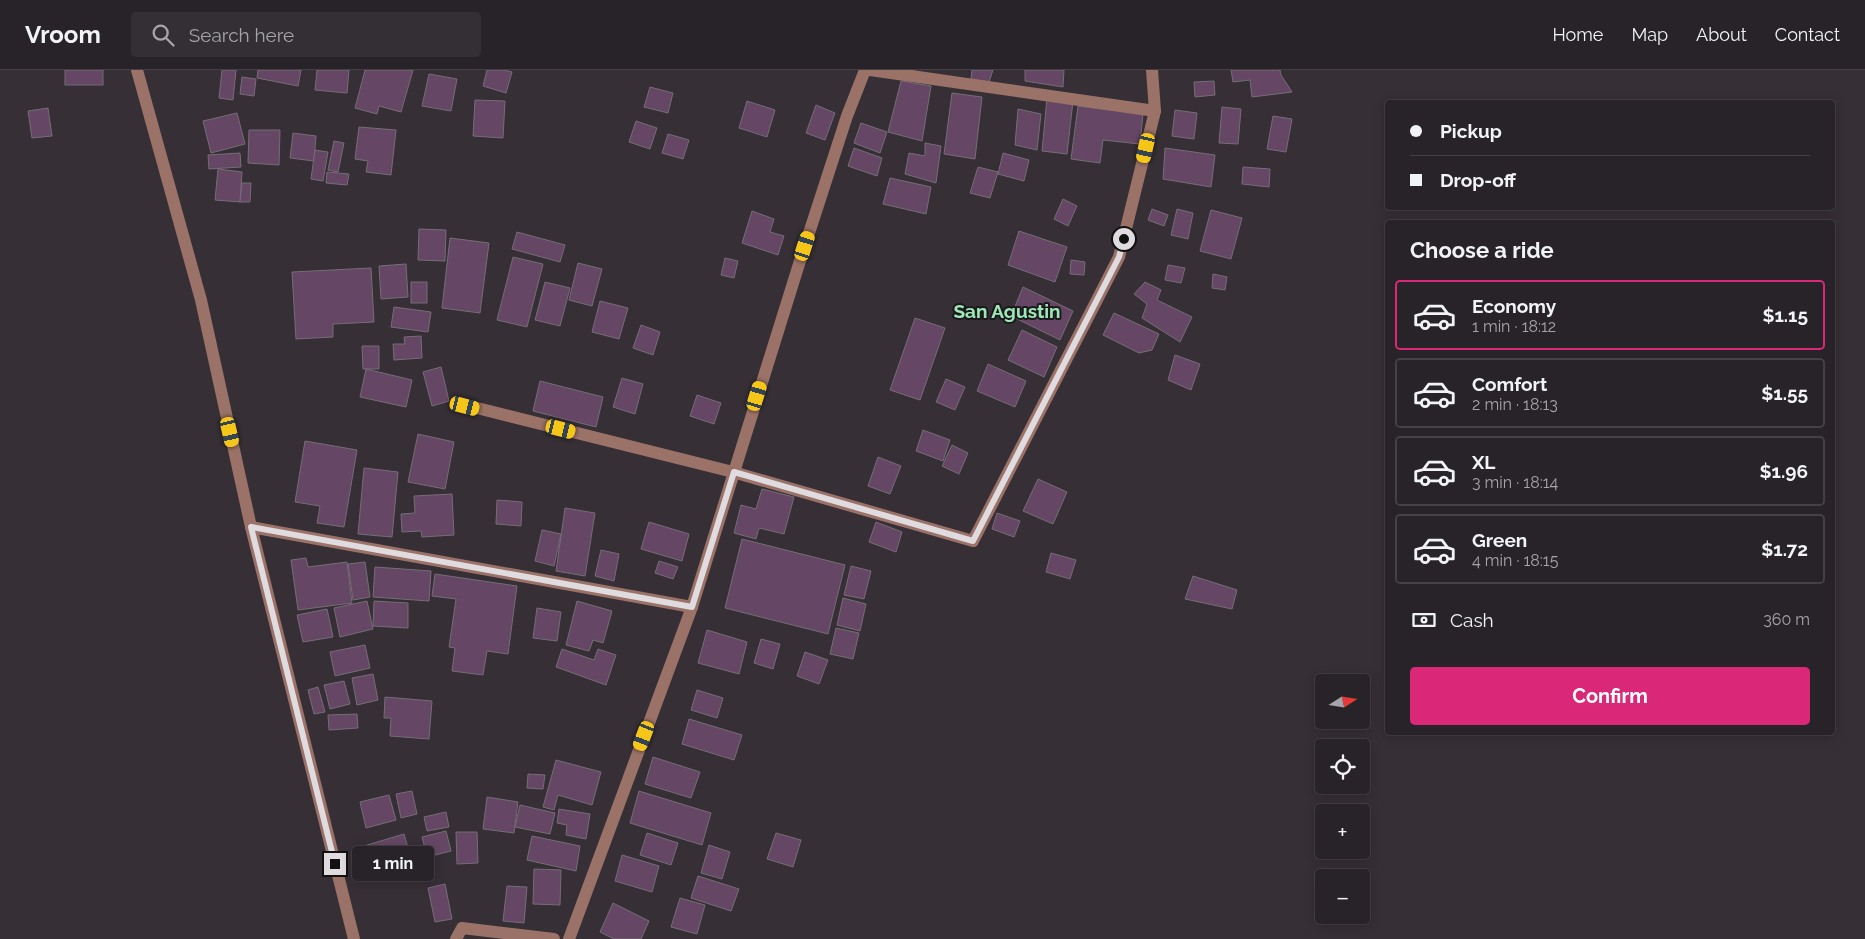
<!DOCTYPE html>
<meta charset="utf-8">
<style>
:root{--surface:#282328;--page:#342f34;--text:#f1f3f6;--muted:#a5a4a8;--line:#444045;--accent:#db2777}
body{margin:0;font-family:Raleway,sans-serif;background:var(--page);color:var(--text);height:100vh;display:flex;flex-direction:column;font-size:19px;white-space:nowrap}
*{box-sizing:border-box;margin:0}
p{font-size:16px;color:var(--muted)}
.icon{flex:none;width:28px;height:28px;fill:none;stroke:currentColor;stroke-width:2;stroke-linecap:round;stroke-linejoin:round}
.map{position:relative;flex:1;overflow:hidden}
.details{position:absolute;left:1385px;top:150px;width:450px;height:515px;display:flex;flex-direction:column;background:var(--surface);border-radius:5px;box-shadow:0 2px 12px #0003,0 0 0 1px var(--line)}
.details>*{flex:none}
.hud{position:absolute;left:1385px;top:30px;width:450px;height:110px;border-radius:5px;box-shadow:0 2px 12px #0003,0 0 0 1px var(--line);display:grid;align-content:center;height:110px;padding:0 25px;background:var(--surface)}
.needle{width:32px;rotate:78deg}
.buttons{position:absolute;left:1315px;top:604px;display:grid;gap:10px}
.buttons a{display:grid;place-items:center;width:55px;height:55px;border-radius:5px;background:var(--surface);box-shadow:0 2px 12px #0003,0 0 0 1px var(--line);font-size:25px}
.end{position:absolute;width:22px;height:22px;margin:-11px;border:6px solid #dfdbdf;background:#111;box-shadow:0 0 0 2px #111}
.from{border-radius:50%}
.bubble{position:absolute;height:35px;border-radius:5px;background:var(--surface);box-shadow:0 2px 12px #0003,0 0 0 1px var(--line);font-size:16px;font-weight:700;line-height:35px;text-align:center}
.car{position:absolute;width:15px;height:30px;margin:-15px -8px;border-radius:6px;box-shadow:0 0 4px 1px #0007;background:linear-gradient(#f5c518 24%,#345 0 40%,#f5c518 0 76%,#345 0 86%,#f5c518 0)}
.hud b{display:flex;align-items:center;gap:18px;height:48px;font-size:19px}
.hud b+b{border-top:1px solid var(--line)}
.hud i{width:12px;height:12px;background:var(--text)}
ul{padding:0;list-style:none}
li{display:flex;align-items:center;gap:15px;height:70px;margin:0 10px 8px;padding:0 15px;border:2px solid var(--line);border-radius:5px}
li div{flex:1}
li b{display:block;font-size:19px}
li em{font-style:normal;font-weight:700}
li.current{border-color:var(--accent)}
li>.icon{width:45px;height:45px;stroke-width:1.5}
h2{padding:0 25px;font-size:22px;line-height:60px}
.pay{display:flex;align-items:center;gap:12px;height:55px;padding:0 25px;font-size:19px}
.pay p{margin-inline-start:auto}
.action{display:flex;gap:10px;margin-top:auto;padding:10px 25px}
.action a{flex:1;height:58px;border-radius:5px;background:var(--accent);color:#fff;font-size:20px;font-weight:700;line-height:58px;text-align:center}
header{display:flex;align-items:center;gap:30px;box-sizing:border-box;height:70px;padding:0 25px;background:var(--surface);border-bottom:1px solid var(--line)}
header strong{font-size:24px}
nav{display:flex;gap:28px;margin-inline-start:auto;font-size:18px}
.search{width:350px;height:45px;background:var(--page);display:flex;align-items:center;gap:12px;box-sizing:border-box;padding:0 18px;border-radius:5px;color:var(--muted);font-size:19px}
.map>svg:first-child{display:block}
.building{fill:#654765;stroke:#756d75}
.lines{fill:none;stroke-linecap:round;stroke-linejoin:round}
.minor{stroke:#9b7268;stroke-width:12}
.route{stroke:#dfdbdf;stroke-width:6}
.labels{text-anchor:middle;stroke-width:4;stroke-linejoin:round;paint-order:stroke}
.quarter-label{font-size:19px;font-weight:bold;fill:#9ee8b7;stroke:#1c191c}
</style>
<header>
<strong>Vroom</strong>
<div class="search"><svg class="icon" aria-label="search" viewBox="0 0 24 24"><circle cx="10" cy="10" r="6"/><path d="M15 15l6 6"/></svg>Search here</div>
<nav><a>Home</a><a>Map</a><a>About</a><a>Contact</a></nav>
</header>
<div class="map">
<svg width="1865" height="869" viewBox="0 0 1865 869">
<rect width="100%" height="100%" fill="#362f36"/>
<g class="building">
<rect x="65" y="0" width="38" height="15"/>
<polygon points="222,0 236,0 233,30 219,28"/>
<polygon points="258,0 301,0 298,16 257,8"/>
<polygon points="317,0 349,0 347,23 315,20"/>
<polygon points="365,0 413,0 401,42 379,36 377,44 355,38"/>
<polygon points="487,0 504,0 512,2 506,23 483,16"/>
<polygon points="972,0 993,0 989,12 971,9"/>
<polygon points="1025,0 1064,0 1063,17 1025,11"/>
<polygon points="1231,0 1280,0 1281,5 1292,22 1252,27 1250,10 1233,12"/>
<polygon points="429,4 457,9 451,41 422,36"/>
<polygon points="242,7 256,9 254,26 240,24"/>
<polygon points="901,11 931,16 922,71 888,62"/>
<polygon points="1214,11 1215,25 1195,27 1194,12"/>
<polygon points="650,17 673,23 668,43 644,37"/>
<polygon points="952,23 982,27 975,89 944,84"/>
<polygon points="1047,28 1073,31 1067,84 1042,81"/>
<polygon points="475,30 505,31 503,68 473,66"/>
<polygon points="747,31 775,40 767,67 739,58"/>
<polygon points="816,35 835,43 825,70 806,63"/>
<polygon points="1078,36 1143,44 1140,74 1103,70 1100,93 1071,89"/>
<polygon points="1222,37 1241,39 1238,74 1219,73"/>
<polygon points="48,38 52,66 32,68 28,41"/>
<polygon points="1018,39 1041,44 1037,80 1015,75"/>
<polygon points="1175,40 1197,43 1194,69 1172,66"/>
<polygon points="237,43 245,74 211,83 203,51"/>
<polygon points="1273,46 1292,49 1286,82 1267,79"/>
<polygon points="636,51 657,58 650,79 629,72"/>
<polygon points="861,53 887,62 880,83 854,73"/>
<polygon points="359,57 396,60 391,105 366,102 368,91 355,89"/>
<polygon points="249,60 280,60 279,95 248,93"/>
<polygon points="293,63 316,66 314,91 290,88"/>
<polygon points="668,64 689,70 683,89 662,83"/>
<polygon points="334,71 344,73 338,102 328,100"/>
<polygon points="925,73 941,76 936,113 905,104 909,83 925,86"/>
<polygon points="854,78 882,88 877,106 848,96"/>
<polygon points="1165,78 1215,85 1211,117 1163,109"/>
<polygon points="315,80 328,82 323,111 311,109"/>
<polygon points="240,83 241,97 209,99 208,85"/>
<polygon points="1003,83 1029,90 1024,111 998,104"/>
<polygon points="978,97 998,102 990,128 970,123"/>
<polygon points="1243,97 1270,99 1269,117 1242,114"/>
<polygon points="218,99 242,102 240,132 215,130"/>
<polygon points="327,102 349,104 347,115 326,113"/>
<polygon points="890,108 931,117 926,144 883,134"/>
<polygon points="242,113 251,113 250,132 240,132"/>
<polygon points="1063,129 1077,136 1068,156 1054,149"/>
<polygon points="1152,139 1168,145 1164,156 1148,150"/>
<polygon points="1177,139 1193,143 1188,169 1171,165"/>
<polygon points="1211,140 1242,148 1231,189 1200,181"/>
<polygon points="752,141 774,149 770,162 784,166 778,185 742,173"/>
<polygon points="419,159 446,160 445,191 418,190"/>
<polygon points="1019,161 1067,177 1055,212 1008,195"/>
<polygon points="517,162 565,175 560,192 512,179"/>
<polygon points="450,168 489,173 480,243 442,238"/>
<polygon points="513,187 543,194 527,257 497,250"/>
<polygon points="725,188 738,191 734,208 721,205"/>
<polygon points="1071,190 1085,192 1084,205 1070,204"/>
<polygon points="578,193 602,199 592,236 569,230"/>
<polygon points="406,194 408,227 381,229 379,196"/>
<polygon points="1168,195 1185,198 1181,213 1165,210"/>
<polygon points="371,198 374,252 333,254 333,267 296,269 292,202"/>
<polygon points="1213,204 1227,207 1225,220 1212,218"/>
<rect x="411" y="212" width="16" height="21"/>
<polygon points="545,212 570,218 560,256 535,250"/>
<polygon points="1145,212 1161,220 1157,230 1192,247 1180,272 1142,248 1147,234 1134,224"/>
<polygon points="1023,217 1073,241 1060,270 1011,246"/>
<polygon points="600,231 628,238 619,269 592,262"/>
<polygon points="394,237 431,242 428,262 391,257"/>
<polygon points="1114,243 1159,264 1152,280 1139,283 1103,265"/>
<polygon points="915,248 945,258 920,330 890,320"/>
<polygon points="641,255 660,262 653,285 633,278"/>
<polygon points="1022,260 1057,277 1044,307 1008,290"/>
<polygon points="421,266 422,288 394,290 393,274 405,274 404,267"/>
<polygon points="362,276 379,276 379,299 363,299"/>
<polygon points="1175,285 1200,294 1191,320 1168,310"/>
<polygon points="988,294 1026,311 1015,337 977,321"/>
<polygon points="441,297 449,331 432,336 423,302"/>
<polygon points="366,299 412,310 406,337 360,327"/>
<polygon points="622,308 643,314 635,344 613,337"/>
<polygon points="946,309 965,317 955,340 936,332"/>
<polygon points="540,311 603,327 596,357 533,341"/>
<polygon points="697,325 721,333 714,354 690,346"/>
<polygon points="923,360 950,370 943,391 916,381"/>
<polygon points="418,364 454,372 445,419 408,412"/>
<polygon points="305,371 357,380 344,457 317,453 320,436 295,432"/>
<polygon points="952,375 968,383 959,404 942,396"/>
<polygon points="878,387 901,396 890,424 868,416"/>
<polygon points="364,398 398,402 392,467 358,464"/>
<polygon points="1038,409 1067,422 1053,454 1023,441"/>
<polygon points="762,419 794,427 784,464 759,458 756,469 734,463 741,435 756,439"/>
<polygon points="452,424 454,465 422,467 421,461 402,462 401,444 415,443 414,426"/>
<polygon points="497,430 522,432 521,456 496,454"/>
<polygon points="565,438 595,443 585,506 556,501"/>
<polygon points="997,443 1020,451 1014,467 992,459"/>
<polygon points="649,452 689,464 682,491 641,479"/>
<polygon points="876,452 902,462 896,482 869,472"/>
<polygon points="542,460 561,464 554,496 535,491"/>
<polygon points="742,469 845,495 828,564 725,538"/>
<polygon points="601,480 619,484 614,511 595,506"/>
<polygon points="1051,483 1076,490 1070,509 1046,502"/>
<polygon points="306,488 308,497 347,492 352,533 298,540 291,490"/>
<polygon points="659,491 678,497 673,509 655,503"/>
<polygon points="365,492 370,527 353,530 348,494"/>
<polygon points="851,496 871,501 864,529 844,525"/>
<polygon points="375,497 431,501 429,531 373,527"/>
<polygon points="435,504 517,516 508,584 487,581 483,605 452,601 455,578 449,577 456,529 432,526"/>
<polygon points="1193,506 1237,520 1232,539 1185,529"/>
<polygon points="843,528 866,534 860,561 837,555"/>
<polygon points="367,531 373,559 340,567 334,538"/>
<polygon points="374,531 408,533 408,558 373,556"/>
<polygon points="577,531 612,541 603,573 593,570 589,581 566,575"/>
<polygon points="537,538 561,542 557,571 533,568"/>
<polygon points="327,539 333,567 303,572 297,545"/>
<polygon points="836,558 859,563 853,589 830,584"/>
<polygon points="707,560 747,572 739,604 698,593"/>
<polygon points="761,569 780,574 773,599 754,593"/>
<polygon points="365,575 370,598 335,606 330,582"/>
<polygon points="562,579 594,590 598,579 616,585 606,615 556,597"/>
<polygon points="805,582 828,590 819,614 797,606"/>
<polygon points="373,604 378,630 357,635 352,608"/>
<polygon points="344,611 350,634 330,639 324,615"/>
<polygon points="318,617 325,642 314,644 308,620"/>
<polygon points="697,620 723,628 717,648 691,640"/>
<polygon points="385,627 432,631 429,669 390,666 391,648 384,648"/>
<polygon points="357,644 358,658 329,660 328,645"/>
<polygon points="689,649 742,665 734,690 682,674"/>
<polygon points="653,687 700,702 691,728 645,714"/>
<polygon points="556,690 601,702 592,735 558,725 554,740 543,737"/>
<polygon points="528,704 545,705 543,719 527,718"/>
<polygon points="412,721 417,744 401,748 396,724"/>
<polygon points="639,721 711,743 702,775 630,753"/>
<polygon points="389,725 396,750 366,758 360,732"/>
<polygon points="487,727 518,732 514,763 483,759"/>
<polygon points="520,735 555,743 550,764 515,757"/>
<polygon points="559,739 590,744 586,769 566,765 567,755 557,753"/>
<polygon points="446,742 449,757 427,761 424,747"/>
<polygon points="446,761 451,781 427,787 422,767"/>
<polygon points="456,762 477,762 478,793 457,794"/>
<polygon points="647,763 678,773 671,795 640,785"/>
<polygon points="776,763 801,770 793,797 767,789"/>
<polygon points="404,764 413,795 366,808 357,778"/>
<polygon points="532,766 580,776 576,801 527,790"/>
<polygon points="709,775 730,782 722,809 701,803"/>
<polygon points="622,785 659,796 652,822 615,811"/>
<polygon points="534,799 561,800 560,835 533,834"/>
<polygon points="698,806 739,819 731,841 691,828"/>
<polygon points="445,814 452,849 435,852 428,818"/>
<polygon points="507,816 527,817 524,853 503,851"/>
<polygon points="680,828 705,835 697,864 671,857"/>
<polygon points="613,833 649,851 641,869 614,869 600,862"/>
</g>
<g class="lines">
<g class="minor">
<polyline points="137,0 201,230 251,457 354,869"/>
<polyline points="870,0 1155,41"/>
<polyline points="465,335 733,402 973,471 1119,187 1155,41 1152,0"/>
<polyline points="251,457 692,537"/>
<polyline points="456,869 462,858 554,869"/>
<polyline points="569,869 692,537 799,194 847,46 865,0"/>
</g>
</g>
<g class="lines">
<polyline class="route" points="335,794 251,457 692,537 734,402 973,471 1119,187 1124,169"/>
</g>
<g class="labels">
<g class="quarter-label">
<text x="1007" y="248">San Agustin</text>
</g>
</g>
</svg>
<div class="buttons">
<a><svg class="needle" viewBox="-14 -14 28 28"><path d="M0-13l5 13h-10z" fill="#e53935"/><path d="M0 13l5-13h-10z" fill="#a5a4a8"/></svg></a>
<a><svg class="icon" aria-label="locate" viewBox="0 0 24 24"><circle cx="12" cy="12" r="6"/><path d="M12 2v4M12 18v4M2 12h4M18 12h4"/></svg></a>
<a>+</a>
<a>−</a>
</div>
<i class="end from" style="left:1124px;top:169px"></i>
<i class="end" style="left:335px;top:794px"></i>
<div class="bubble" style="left:352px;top:776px;width:82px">1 min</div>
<i class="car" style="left:1146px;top:78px;rotate:193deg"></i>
<i class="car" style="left:805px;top:176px;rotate:18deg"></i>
<i class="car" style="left:757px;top:326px;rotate:17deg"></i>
<i class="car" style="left:465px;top:336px;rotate:104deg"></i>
<i class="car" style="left:561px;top:359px;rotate:104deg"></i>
<i class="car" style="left:230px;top:362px;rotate:167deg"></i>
<i class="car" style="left:644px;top:666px;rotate:201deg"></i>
<div class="hud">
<b><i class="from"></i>Pickup</b>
<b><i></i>Drop-off</b>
</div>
<section class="details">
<h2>Choose a ride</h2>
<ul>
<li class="current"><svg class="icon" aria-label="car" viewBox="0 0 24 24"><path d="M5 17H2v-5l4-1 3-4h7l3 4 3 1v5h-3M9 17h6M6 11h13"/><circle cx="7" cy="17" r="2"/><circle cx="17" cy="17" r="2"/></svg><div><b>Economy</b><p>1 min · 18:12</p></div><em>$1.15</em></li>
<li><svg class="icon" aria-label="car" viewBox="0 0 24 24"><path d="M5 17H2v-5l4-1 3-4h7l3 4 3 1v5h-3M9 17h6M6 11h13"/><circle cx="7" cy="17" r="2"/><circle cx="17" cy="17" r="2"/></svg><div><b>Comfort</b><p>2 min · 18:13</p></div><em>$1.55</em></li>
<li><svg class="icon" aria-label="car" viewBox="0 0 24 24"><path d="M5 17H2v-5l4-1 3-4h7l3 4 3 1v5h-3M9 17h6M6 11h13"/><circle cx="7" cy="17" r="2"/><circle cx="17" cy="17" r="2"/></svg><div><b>XL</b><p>3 min · 18:14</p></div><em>$1.96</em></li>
<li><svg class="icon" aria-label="car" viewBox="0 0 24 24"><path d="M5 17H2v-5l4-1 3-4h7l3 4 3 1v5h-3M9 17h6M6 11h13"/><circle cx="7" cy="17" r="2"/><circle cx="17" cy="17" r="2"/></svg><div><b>Green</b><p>4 min · 18:15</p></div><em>$1.72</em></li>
</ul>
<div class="pay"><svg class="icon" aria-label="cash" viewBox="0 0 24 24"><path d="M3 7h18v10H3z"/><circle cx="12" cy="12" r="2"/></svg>Cash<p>360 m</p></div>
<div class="action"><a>Confirm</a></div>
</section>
</div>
